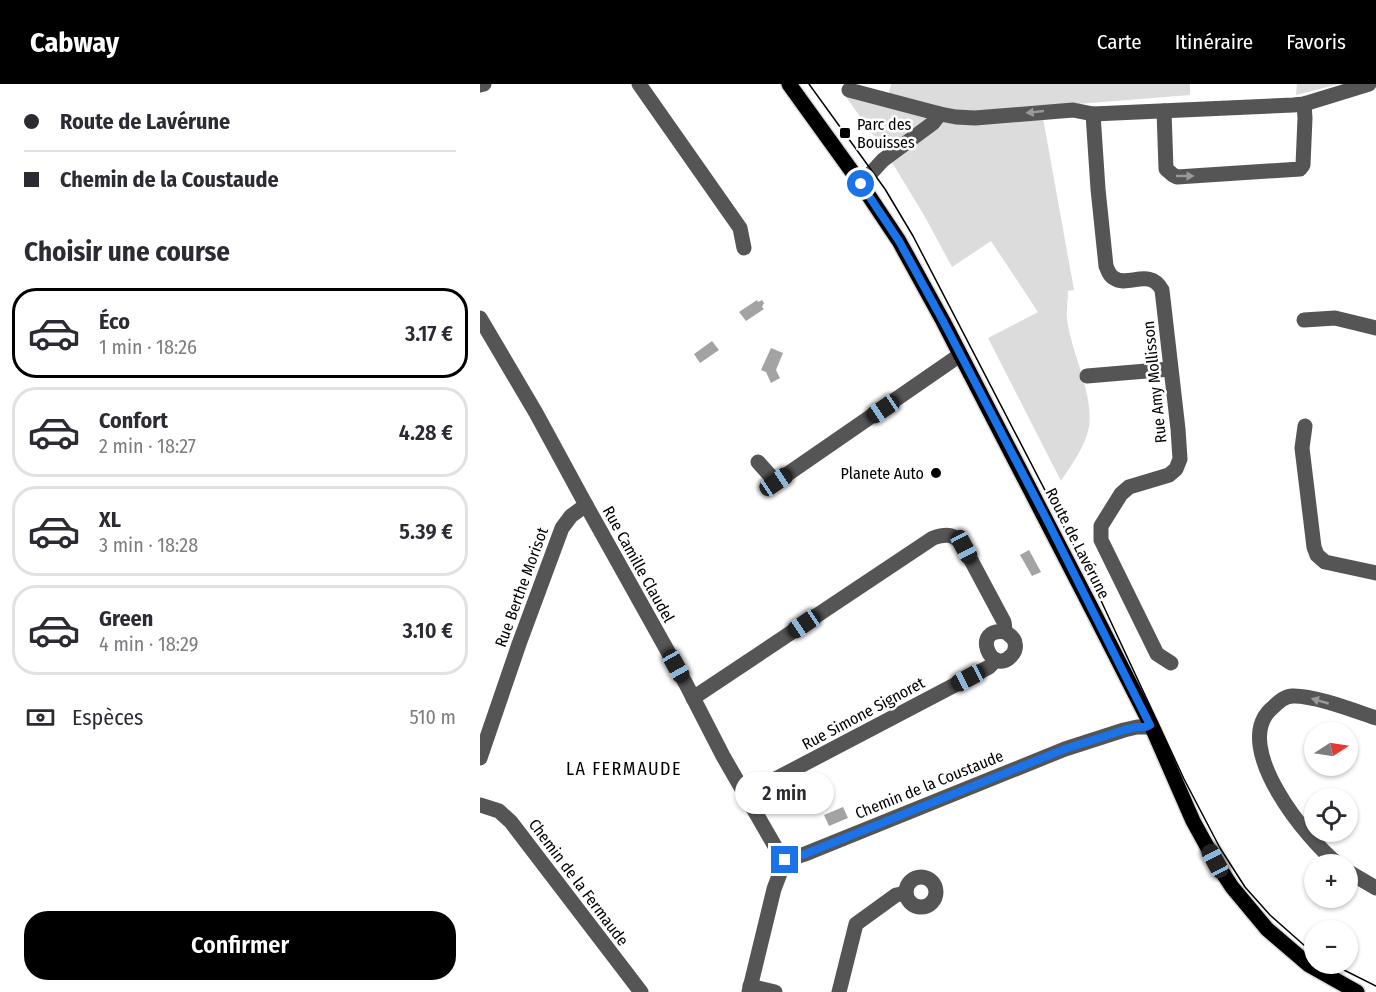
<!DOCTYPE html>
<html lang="fr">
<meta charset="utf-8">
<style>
:root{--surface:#fff;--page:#f7f7f7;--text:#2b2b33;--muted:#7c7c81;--line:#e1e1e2;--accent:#000}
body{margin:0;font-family:"Fira Sans Condensed",sans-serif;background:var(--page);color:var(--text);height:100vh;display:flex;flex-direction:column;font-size:22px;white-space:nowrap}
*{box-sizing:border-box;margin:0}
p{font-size:20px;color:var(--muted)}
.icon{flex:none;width:33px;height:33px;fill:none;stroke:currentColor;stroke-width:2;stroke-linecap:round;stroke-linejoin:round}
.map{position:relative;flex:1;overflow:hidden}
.side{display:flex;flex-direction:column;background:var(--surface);width:480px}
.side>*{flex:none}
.hud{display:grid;align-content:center;height:132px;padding:0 24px;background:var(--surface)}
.needle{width:39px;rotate:78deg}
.tools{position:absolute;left:824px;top:638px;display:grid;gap:12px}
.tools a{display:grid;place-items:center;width:54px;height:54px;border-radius:50%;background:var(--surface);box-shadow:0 2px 4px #0004;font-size:30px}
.end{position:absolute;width:27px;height:27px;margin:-14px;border:8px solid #1a73e8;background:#fff;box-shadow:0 0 0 3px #fff}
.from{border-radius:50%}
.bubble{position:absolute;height:42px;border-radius:21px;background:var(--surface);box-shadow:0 2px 4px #0004;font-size:20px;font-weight:600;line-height:42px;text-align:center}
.car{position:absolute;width:18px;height:36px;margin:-18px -9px;border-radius:8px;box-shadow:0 0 4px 2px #0007;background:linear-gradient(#222 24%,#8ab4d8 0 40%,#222 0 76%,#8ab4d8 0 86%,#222 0)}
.hud b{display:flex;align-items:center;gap:21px;height:57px;font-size:22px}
.hud b+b{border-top:2px solid var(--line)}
.hud i{width:15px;height:15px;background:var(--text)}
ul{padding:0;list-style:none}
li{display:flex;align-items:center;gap:18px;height:90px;margin:0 12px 9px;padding:0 12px;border:3px solid var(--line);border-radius:24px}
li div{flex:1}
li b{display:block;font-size:22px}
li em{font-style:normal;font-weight:600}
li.active{border-color:var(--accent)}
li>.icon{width:54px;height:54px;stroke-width:1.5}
h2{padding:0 24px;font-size:27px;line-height:72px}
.pay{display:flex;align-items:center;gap:15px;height:66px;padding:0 24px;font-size:22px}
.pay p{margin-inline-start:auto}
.primary-button{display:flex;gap:12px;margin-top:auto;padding:12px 24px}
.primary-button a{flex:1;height:69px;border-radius:24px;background:var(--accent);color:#fff;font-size:24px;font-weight:600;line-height:69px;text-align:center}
header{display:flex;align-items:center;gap:36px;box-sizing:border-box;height:84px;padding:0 30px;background:var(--accent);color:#fff}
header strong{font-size:28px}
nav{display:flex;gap:33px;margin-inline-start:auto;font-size:21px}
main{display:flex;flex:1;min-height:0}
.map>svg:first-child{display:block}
.green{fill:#dcdcdc}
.water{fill:#a3a3a3}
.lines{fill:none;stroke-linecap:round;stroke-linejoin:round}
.major-casing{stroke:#dbdbdb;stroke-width:18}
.minor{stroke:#555;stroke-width:15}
.major{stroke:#000;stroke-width:15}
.tram{stroke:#000;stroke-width:1.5}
.oneway{fill:#999}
.route{stroke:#1a73e8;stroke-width:8}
.poi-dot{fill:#000;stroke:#fff;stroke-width:2}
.labels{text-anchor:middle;stroke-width:5;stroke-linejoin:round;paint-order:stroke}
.poi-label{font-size:16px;fill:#000;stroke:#fff;text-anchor:start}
.street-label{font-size:16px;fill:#000;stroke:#fff}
.neighbourhood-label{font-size:18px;letter-spacing:1.5px;fill:#000;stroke:#fff}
</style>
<header>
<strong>Cabway</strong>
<nav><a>Carte</a><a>Itinéraire</a><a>Favoris</a></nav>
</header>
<main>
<section class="side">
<div class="hud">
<b><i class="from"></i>Route de Lavérune</b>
<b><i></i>Chemin de la Coustaude</b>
</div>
<h2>Choisir une course</h2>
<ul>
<li class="active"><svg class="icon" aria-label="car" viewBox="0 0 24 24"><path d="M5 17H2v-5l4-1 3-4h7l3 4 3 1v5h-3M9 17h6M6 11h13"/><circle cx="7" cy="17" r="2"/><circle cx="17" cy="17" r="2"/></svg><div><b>Éco</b><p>1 min · 18:26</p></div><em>3.17 €</em></li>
<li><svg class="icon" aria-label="car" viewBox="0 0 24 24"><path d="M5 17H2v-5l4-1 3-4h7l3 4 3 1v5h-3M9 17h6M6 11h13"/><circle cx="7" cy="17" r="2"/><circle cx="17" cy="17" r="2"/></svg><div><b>Confort</b><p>2 min · 18:27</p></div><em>4.28 €</em></li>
<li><svg class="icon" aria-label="car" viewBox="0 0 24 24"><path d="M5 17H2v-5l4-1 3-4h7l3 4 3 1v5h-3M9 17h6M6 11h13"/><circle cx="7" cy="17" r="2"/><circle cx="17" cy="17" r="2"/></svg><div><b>XL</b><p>3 min · 18:28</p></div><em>5.39 €</em></li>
<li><svg class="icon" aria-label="car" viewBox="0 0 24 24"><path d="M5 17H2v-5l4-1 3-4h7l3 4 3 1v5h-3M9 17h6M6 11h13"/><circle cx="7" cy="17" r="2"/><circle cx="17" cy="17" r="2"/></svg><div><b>Green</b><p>4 min · 18:29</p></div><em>3.10 €</em></li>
</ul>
<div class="pay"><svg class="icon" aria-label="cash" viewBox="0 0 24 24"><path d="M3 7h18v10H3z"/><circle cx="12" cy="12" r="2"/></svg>Espèces<p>510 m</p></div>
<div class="primary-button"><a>Confirmer</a></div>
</section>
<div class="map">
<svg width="896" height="908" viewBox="0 0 896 908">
<rect width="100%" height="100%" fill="#fff"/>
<g class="green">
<path d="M411 0H710V11L561 23 594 206 588 207C588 216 586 226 587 235 591 268 614 310 609 343 605 363 592 380 581 397L508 254 558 228 511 157 472 183 445 133 407 70 366 13 409 9Z"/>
<polygon points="817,0 859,0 816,11"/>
</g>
<g class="water">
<polygon points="277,216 278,218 282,216 284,219 282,223 284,225 266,237 259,228"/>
<polygon points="232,257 239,266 220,279 214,270"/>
<polygon points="291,264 303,269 296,286 300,294 291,299 286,288 281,286"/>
<polygon points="549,466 561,488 552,492 540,471"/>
<polygon points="363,723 368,734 349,742 344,731"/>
</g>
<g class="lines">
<g class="major-casing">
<polyline id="major" points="309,0 381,100 419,157 463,237 615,531 671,641 713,737 735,777 752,803 787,845 829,881 877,908"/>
</g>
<g class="minor">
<polyline points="159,0 260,144 264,164"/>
<polyline points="0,1 4,0"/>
<polyline points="369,6 460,30"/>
<polyline points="684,27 686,85 693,91 697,93 820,85 823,81 825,34 824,20"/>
<path d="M613 30 618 105 626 182C628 187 630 192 634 194 647 204 670 183 682 206L698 345 700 375 696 385 689 391 649 403 641 410 621 442V456L677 570 691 579"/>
<polyline points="381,100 403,76 453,39 460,30 476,33 495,34 593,26 613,30 813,21 824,20 889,0"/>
<polyline points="0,234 56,329 106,421 206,600 243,672 296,764 305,776"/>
<polyline points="824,236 855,234 896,244"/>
<polyline points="607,292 690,285"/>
<polyline points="825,342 822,364 834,463 837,471 845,478 896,489"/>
<polyline points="278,378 296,398 480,271"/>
<path d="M213 614 453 454C468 449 475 450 484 463L524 538C525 541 524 545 526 548 529 552 534 552 535 559 536 563 535 568 531 572 511 593 490 542 526 548"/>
<polyline points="0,674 39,560 82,444 91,432 106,421"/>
<polyline points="265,711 509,583 516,576"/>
<polyline points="0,721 19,727 31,738 161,908"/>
<polyline points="305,776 325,770 585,665 644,646 657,643 666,643 671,641"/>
<path d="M858 780C827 756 752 664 790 626 797 620 802 613 812 612 834 611 875 627 896 634"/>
<polyline points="867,787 896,804"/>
<circle cx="441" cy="808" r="15"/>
<polyline points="270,902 295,908"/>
<polyline points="269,908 294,805 305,776"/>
<polyline points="359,908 376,840 416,811 426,809"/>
</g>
<use href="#major" class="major"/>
<g class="tram">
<polyline points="329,0 405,105 433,152 610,493 704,695 740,764 765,803 790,831 834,870"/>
<polyline points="850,879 896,902"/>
</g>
</g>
<defs><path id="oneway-solid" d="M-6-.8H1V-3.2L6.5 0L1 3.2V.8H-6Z" transform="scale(1.5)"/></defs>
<g class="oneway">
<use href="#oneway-solid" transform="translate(555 28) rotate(174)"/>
<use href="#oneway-solid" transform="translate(705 92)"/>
<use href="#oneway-solid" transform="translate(840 617) rotate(-164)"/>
</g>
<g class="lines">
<polyline class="route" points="305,776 325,770 585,665 644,646 657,643 666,643 670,641 568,438 463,237 419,157 381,100"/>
</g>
<g class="poi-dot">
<rect x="359" y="43" width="12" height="12" rx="3"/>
<circle cx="456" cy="389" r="6"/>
</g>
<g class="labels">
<g class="poi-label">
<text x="377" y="46">Parc des<tspan x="377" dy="18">Bouisses</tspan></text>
<text x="444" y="395" text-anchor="end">Planete Auto</text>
</g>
<g class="street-label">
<text transform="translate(674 298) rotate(-96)" y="6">Rue Amy Mollisson</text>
<text transform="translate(598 459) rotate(63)" y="6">Route de Lavérune</text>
<text transform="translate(159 480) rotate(61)" y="6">Rue Camille Claudel</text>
<text transform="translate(41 503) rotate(-70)" y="6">Rue Berthe Morisot</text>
<text transform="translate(383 629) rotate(-28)" y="6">Rue Simone Signoret</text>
<text transform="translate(449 700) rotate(-22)" y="6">Chemin de la Coustaude</text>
<text transform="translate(99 798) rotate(53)" y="6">Chemin de la Fermaude</text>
</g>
<g class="neighbourhood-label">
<text x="144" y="691">LA FERMAUDE</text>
</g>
</g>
</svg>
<div class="tools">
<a><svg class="needle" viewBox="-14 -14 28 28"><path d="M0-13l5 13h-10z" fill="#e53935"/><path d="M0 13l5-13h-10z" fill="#7c7c81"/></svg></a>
<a><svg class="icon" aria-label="locate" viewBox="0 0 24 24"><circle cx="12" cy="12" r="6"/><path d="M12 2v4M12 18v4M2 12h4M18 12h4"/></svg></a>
<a>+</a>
<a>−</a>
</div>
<i class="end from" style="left:381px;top:100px"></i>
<i class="end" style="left:305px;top:776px"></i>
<div class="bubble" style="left:255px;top:688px;width:99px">2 min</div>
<i class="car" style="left:403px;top:325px;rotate:236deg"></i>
<i class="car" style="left:296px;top:398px;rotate:56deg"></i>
<i class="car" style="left:484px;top:463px;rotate:152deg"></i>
<i class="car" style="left:324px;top:540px;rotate:236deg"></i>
<i class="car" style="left:196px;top:582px;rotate:151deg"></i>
<i class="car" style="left:488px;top:594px;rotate:242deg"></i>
<i class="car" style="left:735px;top:777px;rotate:332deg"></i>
</div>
</main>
